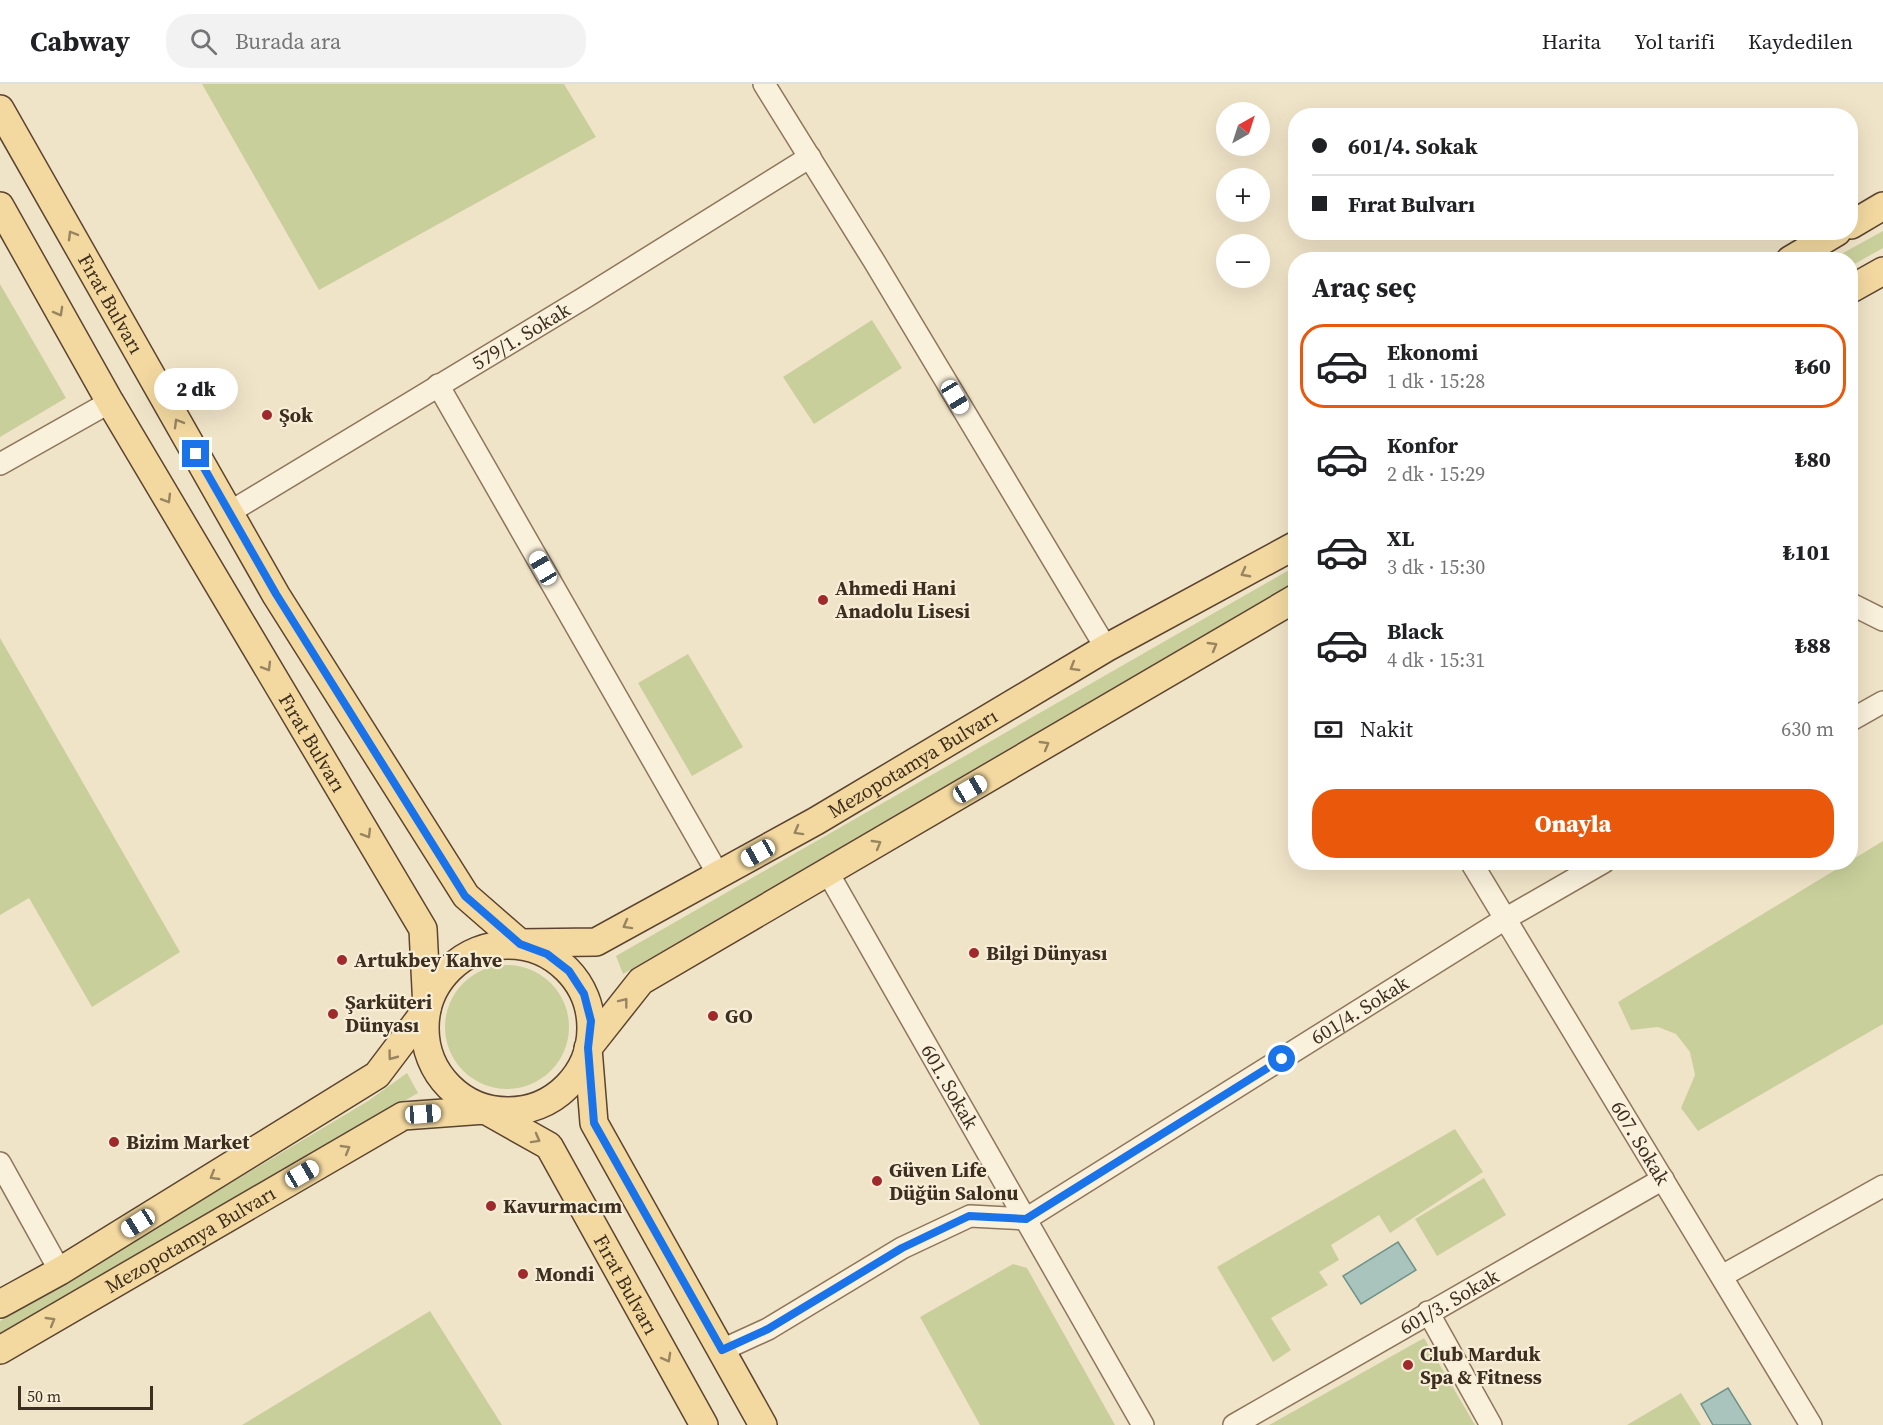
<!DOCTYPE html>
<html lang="tr">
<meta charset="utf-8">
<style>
:root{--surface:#fff;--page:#f2f2f2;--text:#202124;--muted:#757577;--line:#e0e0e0;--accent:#ea580c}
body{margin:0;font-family:"Source Serif 4",serif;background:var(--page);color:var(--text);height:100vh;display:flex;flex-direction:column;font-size:22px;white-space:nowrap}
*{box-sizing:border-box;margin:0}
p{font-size:20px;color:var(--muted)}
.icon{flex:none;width:33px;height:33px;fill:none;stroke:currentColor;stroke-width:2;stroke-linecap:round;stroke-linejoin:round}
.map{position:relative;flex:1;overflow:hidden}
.side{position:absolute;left:1288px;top:168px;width:570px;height:618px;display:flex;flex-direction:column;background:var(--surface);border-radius:24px;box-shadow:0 6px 24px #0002}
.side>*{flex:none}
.hud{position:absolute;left:1288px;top:24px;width:570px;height:132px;border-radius:24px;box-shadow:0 6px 24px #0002;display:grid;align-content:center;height:132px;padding:0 24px;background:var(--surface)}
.needle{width:39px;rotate:39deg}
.controls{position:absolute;left:1216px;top:18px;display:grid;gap:12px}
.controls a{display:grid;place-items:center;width:54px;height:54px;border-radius:50%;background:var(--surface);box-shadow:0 6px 24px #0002;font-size:30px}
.scale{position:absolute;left:18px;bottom:15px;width:135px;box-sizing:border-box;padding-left:6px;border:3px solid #3d2e20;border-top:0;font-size:16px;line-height:21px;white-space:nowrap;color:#3d2e20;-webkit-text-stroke:4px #f7eed8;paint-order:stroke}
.end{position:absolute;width:27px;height:27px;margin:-14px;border:8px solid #1a73e8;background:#fff;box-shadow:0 0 0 3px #fff}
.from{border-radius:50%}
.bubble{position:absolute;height:42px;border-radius:21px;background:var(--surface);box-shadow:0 6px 24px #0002;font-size:20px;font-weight:800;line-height:42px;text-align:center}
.car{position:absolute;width:18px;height:36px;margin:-18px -9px;border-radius:8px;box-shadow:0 0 4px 2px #0007;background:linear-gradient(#fff 24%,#345 0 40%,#fff 0 76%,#345 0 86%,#fff 0)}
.hud b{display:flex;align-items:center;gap:21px;height:57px;font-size:22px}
.hud b+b{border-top:2px solid var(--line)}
.hud i{width:15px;height:15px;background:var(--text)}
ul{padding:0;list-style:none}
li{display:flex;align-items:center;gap:18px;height:84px;margin:0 12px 9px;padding:0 12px;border:3px solid transparent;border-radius:24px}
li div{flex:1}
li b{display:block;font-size:22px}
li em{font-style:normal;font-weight:800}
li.on{border-color:var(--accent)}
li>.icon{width:54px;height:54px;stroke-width:1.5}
h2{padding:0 24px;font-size:27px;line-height:72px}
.pay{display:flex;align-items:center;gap:15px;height:66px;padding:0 24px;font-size:22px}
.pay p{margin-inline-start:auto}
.button{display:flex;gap:12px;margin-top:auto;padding:12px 24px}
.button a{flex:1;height:69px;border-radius:24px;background:var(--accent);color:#fff;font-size:24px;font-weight:800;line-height:69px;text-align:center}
header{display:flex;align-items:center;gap:36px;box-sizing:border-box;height:84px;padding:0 30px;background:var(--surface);border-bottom:2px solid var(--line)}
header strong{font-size:28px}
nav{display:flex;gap:33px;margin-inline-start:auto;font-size:21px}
.search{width:420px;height:54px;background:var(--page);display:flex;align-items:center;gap:15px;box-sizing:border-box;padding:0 21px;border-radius:24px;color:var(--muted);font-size:22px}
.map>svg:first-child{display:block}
.green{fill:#c9cf9b}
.water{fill:#a9c4bc;stroke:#6f938a;stroke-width:1.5}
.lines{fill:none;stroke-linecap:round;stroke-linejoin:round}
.minor-casing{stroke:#8d765c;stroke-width:24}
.major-casing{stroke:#5b4430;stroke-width:30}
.minor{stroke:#faf1dc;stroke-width:21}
.major{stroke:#f3d9a0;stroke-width:27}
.oneway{stroke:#988460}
.route{stroke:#1a73e8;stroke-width:8}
.poi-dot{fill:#9e2a2b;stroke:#f7eed8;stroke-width:2}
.labels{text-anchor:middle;stroke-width:4.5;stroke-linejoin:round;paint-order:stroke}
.street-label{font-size:20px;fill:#3d2e20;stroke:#f7eed8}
.poi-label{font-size:20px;font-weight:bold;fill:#3d2e20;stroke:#f7eed8;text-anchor:start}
</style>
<header>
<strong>Cabway</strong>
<div class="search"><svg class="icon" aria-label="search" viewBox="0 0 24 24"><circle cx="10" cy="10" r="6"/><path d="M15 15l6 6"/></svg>Burada ara</div>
<nav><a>Harita</a><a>Yol tarifi</a><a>Kaydedilen</a></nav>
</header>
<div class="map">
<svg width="1883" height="1341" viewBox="0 0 1883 1341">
<rect width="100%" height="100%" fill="#f0e4c8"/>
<g class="green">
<polygon points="202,0 564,0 596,53 319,206"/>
<polygon points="1883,147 1883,164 1851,182 1851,176 1832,175"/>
<polygon points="0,200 66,314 0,353"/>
<polygon points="872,236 902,284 814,340 783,293"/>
<polygon points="1296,482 1296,497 623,890 616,872"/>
<polygon points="0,554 180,868 92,923 29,814 0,831"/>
<polygon points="688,570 743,663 692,692 638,599"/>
<polygon points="1883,757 1883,940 1698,1047 1681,1024 1695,991 1690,968 1676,950 1658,943 1631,946 1618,918"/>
<circle cx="507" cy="943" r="62"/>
<polygon points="407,989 418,1009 0,1254 0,1237 368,1017"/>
<polygon points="1455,1045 1483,1088 1390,1149 1379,1131 1331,1161 1339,1176 1319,1188 1328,1201 1271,1234 1291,1266 1273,1278 1217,1183"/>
<polygon points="1484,1094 1506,1131 1437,1172 1415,1135"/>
<polygon points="1013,1180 1027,1184 1115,1341 980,1341 920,1233"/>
<polygon points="430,1227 502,1341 242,1341"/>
<polygon points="1424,1254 1475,1341 1269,1341"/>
<polygon points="1681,1309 1701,1341 1627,1341"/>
</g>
<g class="water">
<polygon points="1398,1158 1416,1186 1361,1220 1343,1192"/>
<polygon points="1728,1304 1751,1341 1713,1341 1701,1320"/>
</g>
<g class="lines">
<g class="minor-casing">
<g id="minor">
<polyline points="764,0 874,177 1106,564"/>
<polyline points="438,301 718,790"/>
<polyline points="0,380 110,318"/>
<path id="s1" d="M230 428 584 214 810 73"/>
<polyline points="1851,520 1883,536"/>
<polyline points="1851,636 1883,618"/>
<path id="s2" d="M1471 778 1811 1341"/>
<path id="s3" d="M828 789 1143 1341"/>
<polyline points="0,1079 60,1187"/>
<polyline points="1722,1192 1883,1102"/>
<polyline points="1428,1228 1491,1341"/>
<path id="s4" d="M722 1266 768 1245 902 1164 970 1132 1026 1135 1505 835 1604 778"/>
<path id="s5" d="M1234 1341 1663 1095"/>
</g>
</g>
<g class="major-casing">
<g id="major">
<path id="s6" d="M0 25 276 511 466 812 520 859 596 858 816 737 1106 564 1296 461"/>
<path id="s7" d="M0 122 110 318 423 845 427 925 377 991 60 1187 0 1220"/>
<polyline points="1851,141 1883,122"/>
<polyline points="1790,176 1837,148"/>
<polyline points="1851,205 1883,187"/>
<circle cx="508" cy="944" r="83"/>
<path id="s8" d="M0 1266 403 1032 485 1026 549 1062 704 1341"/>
<polyline points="763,1341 594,1039 588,964 641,897 1296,514"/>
</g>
</g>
<use href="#minor" class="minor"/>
<use href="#major" class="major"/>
</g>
<defs><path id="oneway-chevron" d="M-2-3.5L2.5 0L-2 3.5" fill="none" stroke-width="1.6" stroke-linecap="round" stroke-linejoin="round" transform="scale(1.5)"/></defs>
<g class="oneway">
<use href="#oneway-chevron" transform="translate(72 151) rotate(-120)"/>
<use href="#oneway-chevron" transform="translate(59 228) rotate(61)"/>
<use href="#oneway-chevron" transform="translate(178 339) rotate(-120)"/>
<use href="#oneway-chevron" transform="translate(167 415) rotate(59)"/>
<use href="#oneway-chevron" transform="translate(1245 489) rotate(152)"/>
<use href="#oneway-chevron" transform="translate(1213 562) rotate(-30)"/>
<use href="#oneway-chevron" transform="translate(267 583) rotate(59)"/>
<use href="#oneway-chevron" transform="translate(1074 583) rotate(149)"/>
<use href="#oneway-chevron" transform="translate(1045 661) rotate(-30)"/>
<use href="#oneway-chevron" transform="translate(798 747) rotate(151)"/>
<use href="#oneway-chevron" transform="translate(367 750) rotate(59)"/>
<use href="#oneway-chevron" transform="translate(877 760) rotate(-30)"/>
<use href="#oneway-chevron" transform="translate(627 841) rotate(151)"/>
<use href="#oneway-chevron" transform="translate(624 918) rotate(-52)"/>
<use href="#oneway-chevron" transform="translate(392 972) rotate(127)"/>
<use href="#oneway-chevron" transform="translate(536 1055) rotate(29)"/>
<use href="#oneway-chevron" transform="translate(346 1065) rotate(-30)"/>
<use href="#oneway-chevron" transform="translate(214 1092) rotate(149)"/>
<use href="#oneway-chevron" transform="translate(51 1237) rotate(-30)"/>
<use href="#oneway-chevron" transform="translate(667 1274) rotate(61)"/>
</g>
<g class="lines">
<polyline class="route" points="196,370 276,510 465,812 520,860 547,870 569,887 584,910 591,937 588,964 594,1039 722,1266 768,1245 902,1164 969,1132 1026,1135 1282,975"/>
</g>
<g class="poi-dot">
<circle cx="267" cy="331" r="6"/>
<circle cx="823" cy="516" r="6"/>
<circle cx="974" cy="869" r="6"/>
<circle cx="342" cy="876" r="6"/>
<circle cx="333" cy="930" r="6"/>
<circle cx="713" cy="932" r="6"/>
<circle cx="114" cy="1058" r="6"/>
<circle cx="877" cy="1097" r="6"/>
<circle cx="491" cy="1122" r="6"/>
<circle cx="523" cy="1190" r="6"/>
<circle cx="1408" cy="1281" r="6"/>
</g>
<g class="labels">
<g class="street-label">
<text dy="7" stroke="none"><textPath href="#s6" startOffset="224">Fırat Bulvarı</textPath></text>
<text dy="7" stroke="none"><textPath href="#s1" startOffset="340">579/1. Sokak</textPath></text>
<text dy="7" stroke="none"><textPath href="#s7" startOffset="621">Fırat Bulvarı</textPath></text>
<text dy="7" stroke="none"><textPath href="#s6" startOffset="1426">Mezopotamya Bulvarı</textPath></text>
<text dy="7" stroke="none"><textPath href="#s4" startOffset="732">601/4. Sokak</textPath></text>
<text dy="7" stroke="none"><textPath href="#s3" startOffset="246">601. Sokak</textPath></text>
<text dy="7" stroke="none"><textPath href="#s2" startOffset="328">607. Sokak</textPath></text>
<text dy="7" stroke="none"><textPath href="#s8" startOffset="220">Mezopotamya Bulvarı</textPath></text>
<text dy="7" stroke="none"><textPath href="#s8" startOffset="780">Fırat Bulvarı</textPath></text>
<text dy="7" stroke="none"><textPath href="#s5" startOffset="248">601/3. Sokak</textPath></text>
</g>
<g class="poi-label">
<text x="279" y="338">Şok</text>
<text x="835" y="511">Ahmedi Hani<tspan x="835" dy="23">Anadolu Lisesi</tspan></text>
<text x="986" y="876">Bilgi Dünyası</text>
<text x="354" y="883">Artukbey Kahve</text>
<text x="345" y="925">Şarküteri<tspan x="345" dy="23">Dünyası</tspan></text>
<text x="725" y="939">GO</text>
<text x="126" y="1065">Bizim Market</text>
<text x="889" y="1093">Güven Life<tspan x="889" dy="23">Düğün Salonu</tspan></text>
<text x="503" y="1129">Kavurmacım</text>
<text x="535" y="1197">Mondi</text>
<text x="1420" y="1277">Club Marduk<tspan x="1420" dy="23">Spa &amp; Fitness</tspan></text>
</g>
</g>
</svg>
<div class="controls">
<a><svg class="needle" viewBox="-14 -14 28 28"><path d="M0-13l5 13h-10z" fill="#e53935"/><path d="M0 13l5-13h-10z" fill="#757577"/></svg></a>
<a>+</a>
<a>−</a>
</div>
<div class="scale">50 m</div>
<i class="end from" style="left:1282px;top:975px"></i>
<i class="end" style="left:196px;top:370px"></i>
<div class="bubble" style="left:154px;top:284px;width:84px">2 dk</div>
<i class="car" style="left:955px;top:313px;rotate:149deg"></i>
<i class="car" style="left:543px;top:484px;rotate:330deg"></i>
<i class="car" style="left:970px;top:705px;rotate:60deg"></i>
<i class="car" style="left:758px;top:769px;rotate:241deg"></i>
<i class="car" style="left:423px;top:1030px;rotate:86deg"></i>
<i class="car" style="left:302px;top:1090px;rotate:60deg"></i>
<i class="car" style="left:138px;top:1139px;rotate:238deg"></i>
<div class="hud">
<b><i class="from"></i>601/4. Sokak</b>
<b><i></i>Fırat Bulvarı</b>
</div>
<section class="side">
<h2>Araç seç</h2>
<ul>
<li class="on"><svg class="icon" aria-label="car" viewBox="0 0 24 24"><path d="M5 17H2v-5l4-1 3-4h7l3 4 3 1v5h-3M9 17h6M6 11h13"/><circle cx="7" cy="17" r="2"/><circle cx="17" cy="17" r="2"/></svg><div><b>Ekonomi</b><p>1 dk · 15:28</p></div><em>₺60</em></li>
<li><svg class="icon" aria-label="car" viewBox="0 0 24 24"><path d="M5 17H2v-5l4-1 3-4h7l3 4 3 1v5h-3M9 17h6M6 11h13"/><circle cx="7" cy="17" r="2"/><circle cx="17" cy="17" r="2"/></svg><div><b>Konfor</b><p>2 dk · 15:29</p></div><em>₺80</em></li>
<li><svg class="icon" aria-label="car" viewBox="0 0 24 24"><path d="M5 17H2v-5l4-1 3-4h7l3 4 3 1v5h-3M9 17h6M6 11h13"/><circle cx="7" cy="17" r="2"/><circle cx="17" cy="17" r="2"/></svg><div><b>XL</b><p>3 dk · 15:30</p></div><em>₺101</em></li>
<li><svg class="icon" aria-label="car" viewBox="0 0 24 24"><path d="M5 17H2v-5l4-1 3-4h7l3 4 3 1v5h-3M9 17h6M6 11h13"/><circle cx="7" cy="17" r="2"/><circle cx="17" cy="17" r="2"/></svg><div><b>Black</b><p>4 dk · 15:31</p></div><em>₺88</em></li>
</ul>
<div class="pay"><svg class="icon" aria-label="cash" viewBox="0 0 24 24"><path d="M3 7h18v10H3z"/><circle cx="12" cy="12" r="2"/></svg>Nakit<p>630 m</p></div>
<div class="button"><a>Onayla</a></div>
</section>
</div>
